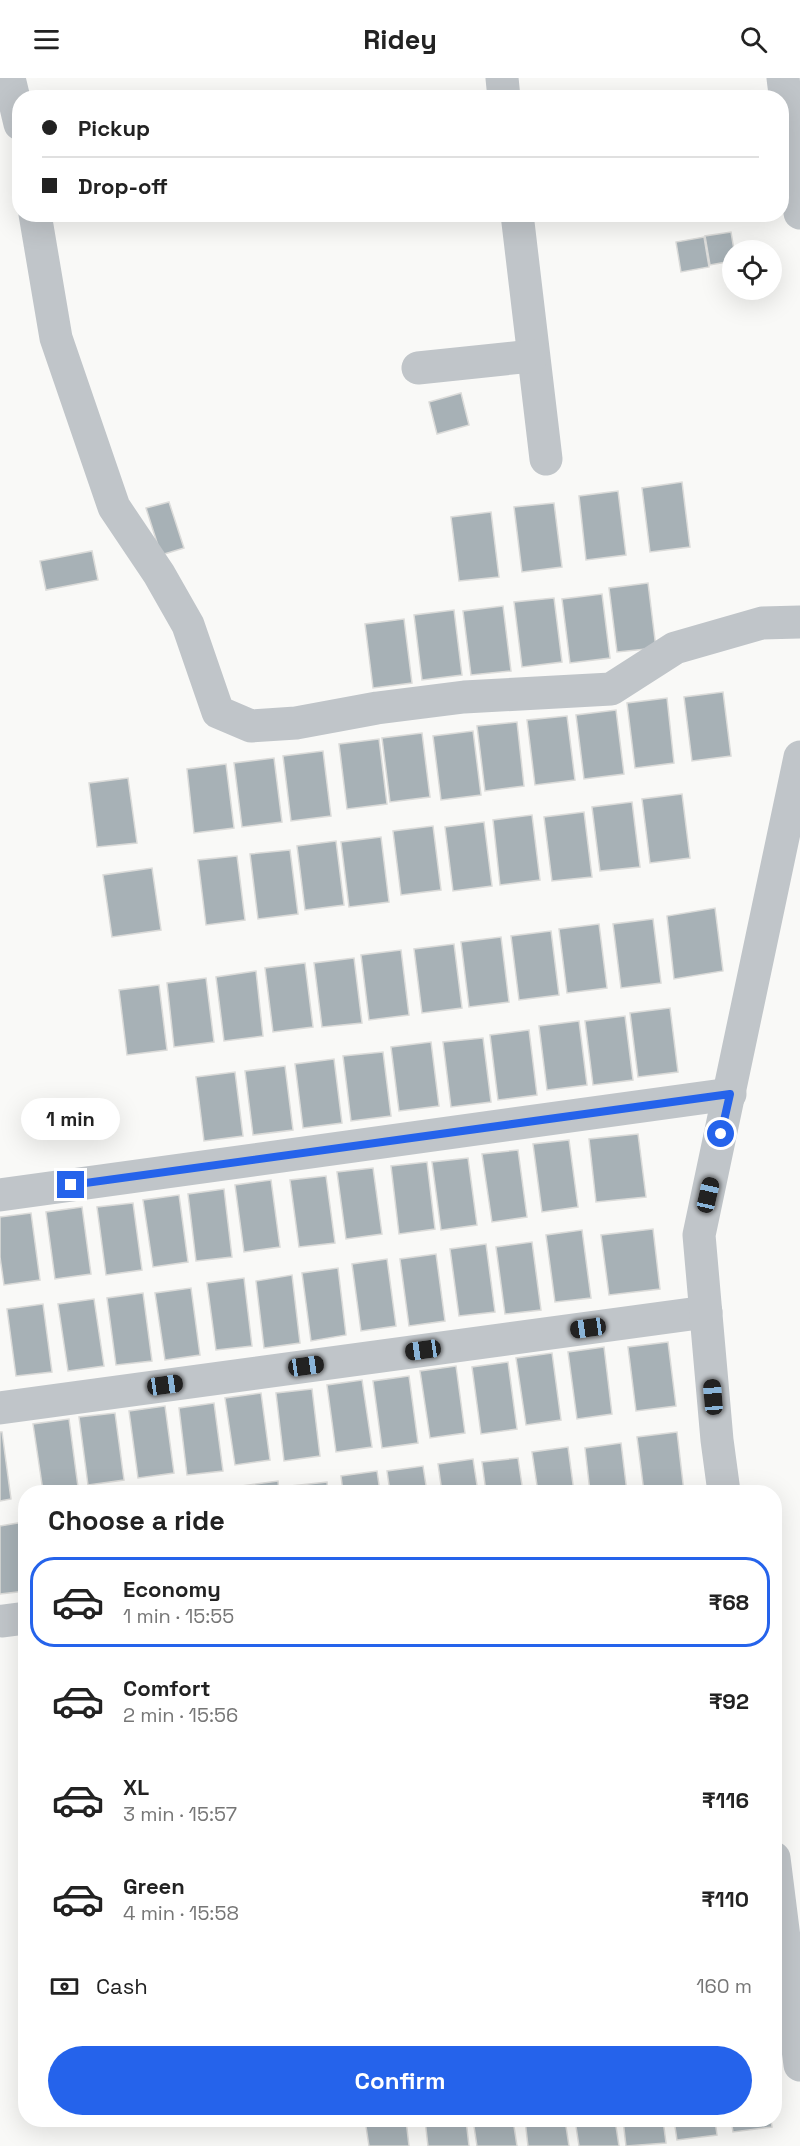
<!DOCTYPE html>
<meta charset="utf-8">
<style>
:root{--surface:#fff;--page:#f2f2f2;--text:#222;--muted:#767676;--line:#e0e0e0;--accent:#2563eb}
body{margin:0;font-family:"Space Grotesk",sans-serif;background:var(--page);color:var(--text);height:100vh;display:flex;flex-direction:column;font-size:22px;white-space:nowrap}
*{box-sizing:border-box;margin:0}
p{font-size:20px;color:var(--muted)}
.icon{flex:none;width:33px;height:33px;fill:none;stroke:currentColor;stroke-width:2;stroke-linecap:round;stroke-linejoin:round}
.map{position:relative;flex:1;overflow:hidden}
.sheet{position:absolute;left:18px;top:1407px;width:764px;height:642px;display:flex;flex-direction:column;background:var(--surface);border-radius:24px;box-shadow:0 6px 24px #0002}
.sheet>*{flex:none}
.top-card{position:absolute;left:12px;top:12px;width:777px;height:132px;border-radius:24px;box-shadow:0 6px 24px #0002;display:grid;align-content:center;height:132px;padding:0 30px;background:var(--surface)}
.fabs{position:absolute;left:722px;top:162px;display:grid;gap:12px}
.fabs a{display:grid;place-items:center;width:60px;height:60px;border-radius:50%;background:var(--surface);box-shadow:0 6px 24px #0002;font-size:30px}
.end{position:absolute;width:27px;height:27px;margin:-14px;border:8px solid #2563eb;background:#fff;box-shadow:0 0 0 3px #fff}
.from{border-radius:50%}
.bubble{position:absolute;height:42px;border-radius:21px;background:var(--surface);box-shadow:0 6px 24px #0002;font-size:20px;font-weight:700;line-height:42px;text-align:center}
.car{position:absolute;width:18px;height:36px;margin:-18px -9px;border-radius:8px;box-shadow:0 0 4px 2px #0007;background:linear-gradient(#222 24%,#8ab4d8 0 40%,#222 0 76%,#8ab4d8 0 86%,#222 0)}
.top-card b{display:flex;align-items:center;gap:21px;height:57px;font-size:22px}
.top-card b+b{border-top:2px solid var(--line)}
.top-card i{width:15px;height:15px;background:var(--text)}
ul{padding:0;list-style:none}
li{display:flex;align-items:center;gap:18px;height:90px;margin:0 12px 9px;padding:0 18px;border:3px solid transparent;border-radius:24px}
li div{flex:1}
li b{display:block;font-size:22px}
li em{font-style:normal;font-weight:700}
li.selected{border-color:var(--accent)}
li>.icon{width:54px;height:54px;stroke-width:1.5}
h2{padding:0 30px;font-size:27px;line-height:72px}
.pay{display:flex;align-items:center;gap:15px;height:66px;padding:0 30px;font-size:22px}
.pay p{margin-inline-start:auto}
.cta{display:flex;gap:12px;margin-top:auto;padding:12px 30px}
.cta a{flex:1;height:69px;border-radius:36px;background:var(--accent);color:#fff;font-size:24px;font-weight:700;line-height:69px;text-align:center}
header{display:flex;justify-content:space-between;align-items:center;height:78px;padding:0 30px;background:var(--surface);font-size:27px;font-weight:700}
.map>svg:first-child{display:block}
.building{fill:#a7b1b6;stroke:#dbdbd9;stroke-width:1.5}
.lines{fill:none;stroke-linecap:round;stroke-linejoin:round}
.minor{stroke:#c0c5c9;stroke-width:33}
.route{stroke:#2563eb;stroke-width:8}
</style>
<header><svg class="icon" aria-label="menu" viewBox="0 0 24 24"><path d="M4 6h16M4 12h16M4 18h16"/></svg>Ridey<svg class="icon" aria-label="search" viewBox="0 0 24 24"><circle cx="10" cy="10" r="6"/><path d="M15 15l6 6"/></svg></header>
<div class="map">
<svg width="800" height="2068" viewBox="0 0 800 2068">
<rect width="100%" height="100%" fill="#f9f9f7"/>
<g class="building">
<polygon points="731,154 734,172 732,172 732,183 710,187 705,158"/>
<polygon points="704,159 709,189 681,194 676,164"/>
<polygon points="461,315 469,347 437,356 429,324"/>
<polygon points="682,404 690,469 650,474 642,410"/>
<polygon points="618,413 626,477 586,482 579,418"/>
<polygon points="169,424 184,470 161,477 146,430"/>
<polygon points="554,425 562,489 522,494 514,429"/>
<polygon points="491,434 499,499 459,503 451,439"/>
<polygon points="92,473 98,502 46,512 40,483"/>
<polygon points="648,505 656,570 617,574 609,510"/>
<polygon points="602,516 610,580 570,585 562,521"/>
<polygon points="554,520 562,584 522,589 514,524"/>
<polygon points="503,528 511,593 471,597 463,533"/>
<polygon points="454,532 462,597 422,602 414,537"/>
<polygon points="404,541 412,605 373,610 365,546"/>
<polygon points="723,614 731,678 692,683 684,619"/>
<polygon points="667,620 674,685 635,690 627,625"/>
<polygon points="616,632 624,696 584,701 576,637"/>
<polygon points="567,638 575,702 535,707 527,642"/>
<polygon points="517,644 524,708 485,713 477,648"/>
<polygon points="473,653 481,717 441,722 433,658"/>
<polygon points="422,655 430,719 390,724 382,660"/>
<polygon points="379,661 387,726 347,731 339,666"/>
<polygon points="323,673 331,738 291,743 283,678"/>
<polygon points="274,680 282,744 242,749 234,685"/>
<polygon points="226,686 234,750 194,755 187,691"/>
<polygon points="128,700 137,765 97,769 89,705"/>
<polygon points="682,716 690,780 650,785 642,721"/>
<polygon points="632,724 640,789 600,793 592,729"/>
<polygon points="584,734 592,799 552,803 544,739"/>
<polygon points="532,737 540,802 500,807 493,742"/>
<polygon points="484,744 492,808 453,813 445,749"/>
<polygon points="433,748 441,812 401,817 393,753"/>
<polygon points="381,759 389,824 349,829 341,764"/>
<polygon points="336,763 344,827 305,832 297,768"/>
<polygon points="290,772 298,836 258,841 250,776"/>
<polygon points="237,778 245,842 206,847 198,782"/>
<polygon points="152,790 161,852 112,859 103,797"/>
<polygon points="715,830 723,893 674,901 667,838"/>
<polygon points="653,841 661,905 621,910 613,846"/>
<polygon points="599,846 607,910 567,915 559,851"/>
<polygon points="551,853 559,917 519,922 511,858"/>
<polygon points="501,859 509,924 469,929 461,864"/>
<polygon points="454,866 462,930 422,935 414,871"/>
<polygon points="401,872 409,937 369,942 361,877"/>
<polygon points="354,880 362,945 322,949 314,885"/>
<polygon points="305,885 313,949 273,954 265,890"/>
<polygon points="256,893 263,958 224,963 216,899"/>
<polygon points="206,900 214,964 174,969 167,905"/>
<polygon points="159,907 167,972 127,977 119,912"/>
<polygon points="670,930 678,994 638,999 630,935"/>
<polygon points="625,938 633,1002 593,1007 585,943"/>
<polygon points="579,943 587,1007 547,1012 539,948"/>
<polygon points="529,952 537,1017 498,1022 490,957"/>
<polygon points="483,960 491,1024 451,1029 443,964"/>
<polygon points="431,964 439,1028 399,1033 391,969"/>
<polygon points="383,974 391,1038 351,1043 343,978"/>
<polygon points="334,981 342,1045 303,1050 295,986"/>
<polygon points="285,988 293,1052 253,1057 245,993"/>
<polygon points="235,994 243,1058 204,1063 196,999"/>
<polygon points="638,1056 646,1119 596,1124 589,1061"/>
<polygon points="569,1062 578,1129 542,1134 533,1066"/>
<polygon points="518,1072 527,1139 492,1144 482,1076"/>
<polygon points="468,1080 477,1147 441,1152 432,1084"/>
<polygon points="427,1084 435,1151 399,1156 391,1088"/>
<polygon points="373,1090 382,1156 346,1161 337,1094"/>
<polygon points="326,1098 335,1165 299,1169 290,1102"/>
<polygon points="271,1102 280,1169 244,1174 235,1107"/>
<polygon points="224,1111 232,1179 196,1183 188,1116"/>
<polygon points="179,1117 188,1184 153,1189 143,1122"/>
<polygon points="133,1125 142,1192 106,1197 97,1129"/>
<polygon points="82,1129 91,1196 55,1201 46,1134"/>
<polygon points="31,1135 40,1202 4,1207 0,1179 0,1139"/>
<polygon points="653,1151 660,1211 609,1217 601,1157"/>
<polygon points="582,1152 591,1220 555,1224 546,1157"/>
<polygon points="532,1164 541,1232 505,1236 496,1169"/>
<polygon points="486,1166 495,1234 459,1238 450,1171"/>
<polygon points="436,1176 445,1243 409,1248 400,1181"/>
<polygon points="387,1181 396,1248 361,1253 352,1186"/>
<polygon points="338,1190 346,1257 311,1263 302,1195"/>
<polygon points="292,1197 300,1265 264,1270 256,1203"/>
<polygon points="244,1200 252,1268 216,1272 207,1205"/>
<polygon points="191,1210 200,1277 165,1282 155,1215"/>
<polygon points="143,1215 152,1283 116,1287 107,1220"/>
<polygon points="94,1221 104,1288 68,1293 58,1226"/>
<polygon points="43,1226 52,1294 16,1298 7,1231"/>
<polygon points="668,1264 676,1328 636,1333 628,1269"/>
<polygon points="604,1269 612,1336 577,1341 568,1274"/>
<polygon points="552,1275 561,1342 526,1347 516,1280"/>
<polygon points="508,1284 517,1351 481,1356 472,1289"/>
<polygon points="456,1288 465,1355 430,1360 420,1293"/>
<polygon points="409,1298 418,1365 382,1370 373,1303"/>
<polygon points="362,1302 372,1369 336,1374 327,1307"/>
<polygon points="312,1311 320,1378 284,1383 276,1315"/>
<polygon points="261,1315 270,1382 235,1387 225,1320"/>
<polygon points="214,1325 223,1393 187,1397 179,1330"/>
<polygon points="165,1328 174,1395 138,1400 129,1333"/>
<polygon points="115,1335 124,1402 88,1407 79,1339"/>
<polygon points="69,1341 78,1409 43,1413 33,1346"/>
<polygon points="0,1354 2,1354 11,1421 0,1423"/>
<polygon points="677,1354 684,1414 644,1414 637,1359"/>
<polygon points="621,1365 627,1414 590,1414 585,1370"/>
<polygon points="568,1369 574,1414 538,1414 532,1374"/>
<polygon points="518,1380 523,1414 486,1414 482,1384"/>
<polygon points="473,1381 478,1414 442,1414 438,1386"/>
<polygon points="423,1388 427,1414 390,1414 387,1393"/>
<polygon points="377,1393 380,1414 343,1414 341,1398"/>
<polygon points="278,1403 279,1414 243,1414 242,1408"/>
<polygon points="327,1404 328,1414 292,1414 291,1408"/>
<polygon points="24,1444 26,1513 0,1516 0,1448"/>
<polygon points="365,2042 406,2042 409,2068 369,2068"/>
<polygon points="425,2042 466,2042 469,2068 428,2068"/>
<polygon points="473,2042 513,2042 517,2068 477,2068"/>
<polygon points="525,2042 565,2042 569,2068 528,2068"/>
<polygon points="575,2042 615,2042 619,2068 579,2068"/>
<polygon points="623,2042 663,2042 666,2065 626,2068"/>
<polygon points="674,2042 715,2042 717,2057 677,2062"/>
<polygon points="731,2042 771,2042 772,2049 733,2054"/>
</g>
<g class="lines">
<g class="minor">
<polyline points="9,0 20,46"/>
<polyline points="502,0 504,20"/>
<polyline points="783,0 800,135"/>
<polyline points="35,136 56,260 114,429 159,496 188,547 218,634 251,648 296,645 377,630 464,619 611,611 675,570 762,545 800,544"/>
<polyline points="517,136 546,381"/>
<polyline points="418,290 532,278"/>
<polyline points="0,1117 730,1016"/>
<polyline points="0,1330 706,1234"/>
<polyline points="724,1414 717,1362 699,1157 800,679"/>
<polyline points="3,1543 26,1540"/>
<polyline points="774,1780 800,1987"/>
</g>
</g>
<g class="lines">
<polyline class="route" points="71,1107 730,1016 721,1056"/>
</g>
</svg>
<div class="fabs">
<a><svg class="icon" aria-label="locate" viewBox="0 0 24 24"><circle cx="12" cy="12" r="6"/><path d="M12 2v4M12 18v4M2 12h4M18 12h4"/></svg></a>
</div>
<i class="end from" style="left:721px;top:1056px"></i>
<i class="end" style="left:71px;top:1107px"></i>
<div class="bubble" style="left:21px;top:1020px;width:99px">1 min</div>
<i class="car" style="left:708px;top:1117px;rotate:13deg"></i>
<i class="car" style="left:588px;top:1250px;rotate:262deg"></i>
<i class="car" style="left:423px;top:1272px;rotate:262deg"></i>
<i class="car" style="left:306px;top:1288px;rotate:82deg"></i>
<i class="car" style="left:165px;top:1307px;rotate:82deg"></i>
<i class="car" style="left:713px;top:1319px;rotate:355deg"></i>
<div class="top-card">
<b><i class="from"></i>Pickup</b>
<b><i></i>Drop-off</b>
</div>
<section class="sheet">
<h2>Choose a ride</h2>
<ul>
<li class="selected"><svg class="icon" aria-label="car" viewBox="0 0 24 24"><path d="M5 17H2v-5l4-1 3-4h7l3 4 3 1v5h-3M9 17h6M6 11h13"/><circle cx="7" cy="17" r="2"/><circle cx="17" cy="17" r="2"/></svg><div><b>Economy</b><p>1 min · 15:55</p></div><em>₹68</em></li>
<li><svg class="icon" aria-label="car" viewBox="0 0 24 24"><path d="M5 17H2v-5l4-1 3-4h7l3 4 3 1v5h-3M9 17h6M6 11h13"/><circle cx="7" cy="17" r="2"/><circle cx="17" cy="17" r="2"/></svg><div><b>Comfort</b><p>2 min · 15:56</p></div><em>₹92</em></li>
<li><svg class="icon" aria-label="car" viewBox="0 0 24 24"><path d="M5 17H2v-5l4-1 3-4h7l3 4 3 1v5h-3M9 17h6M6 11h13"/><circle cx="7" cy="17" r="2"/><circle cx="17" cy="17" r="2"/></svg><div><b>XL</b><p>3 min · 15:57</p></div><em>₹116</em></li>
<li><svg class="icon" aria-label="car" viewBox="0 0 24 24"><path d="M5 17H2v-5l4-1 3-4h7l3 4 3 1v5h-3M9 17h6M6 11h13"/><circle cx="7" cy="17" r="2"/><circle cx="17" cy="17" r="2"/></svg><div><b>Green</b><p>4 min · 15:58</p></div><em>₹110</em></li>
</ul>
<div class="pay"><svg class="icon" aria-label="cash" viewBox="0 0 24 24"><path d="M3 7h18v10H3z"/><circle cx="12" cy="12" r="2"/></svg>Cash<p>160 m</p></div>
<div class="cta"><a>Confirm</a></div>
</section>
</div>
